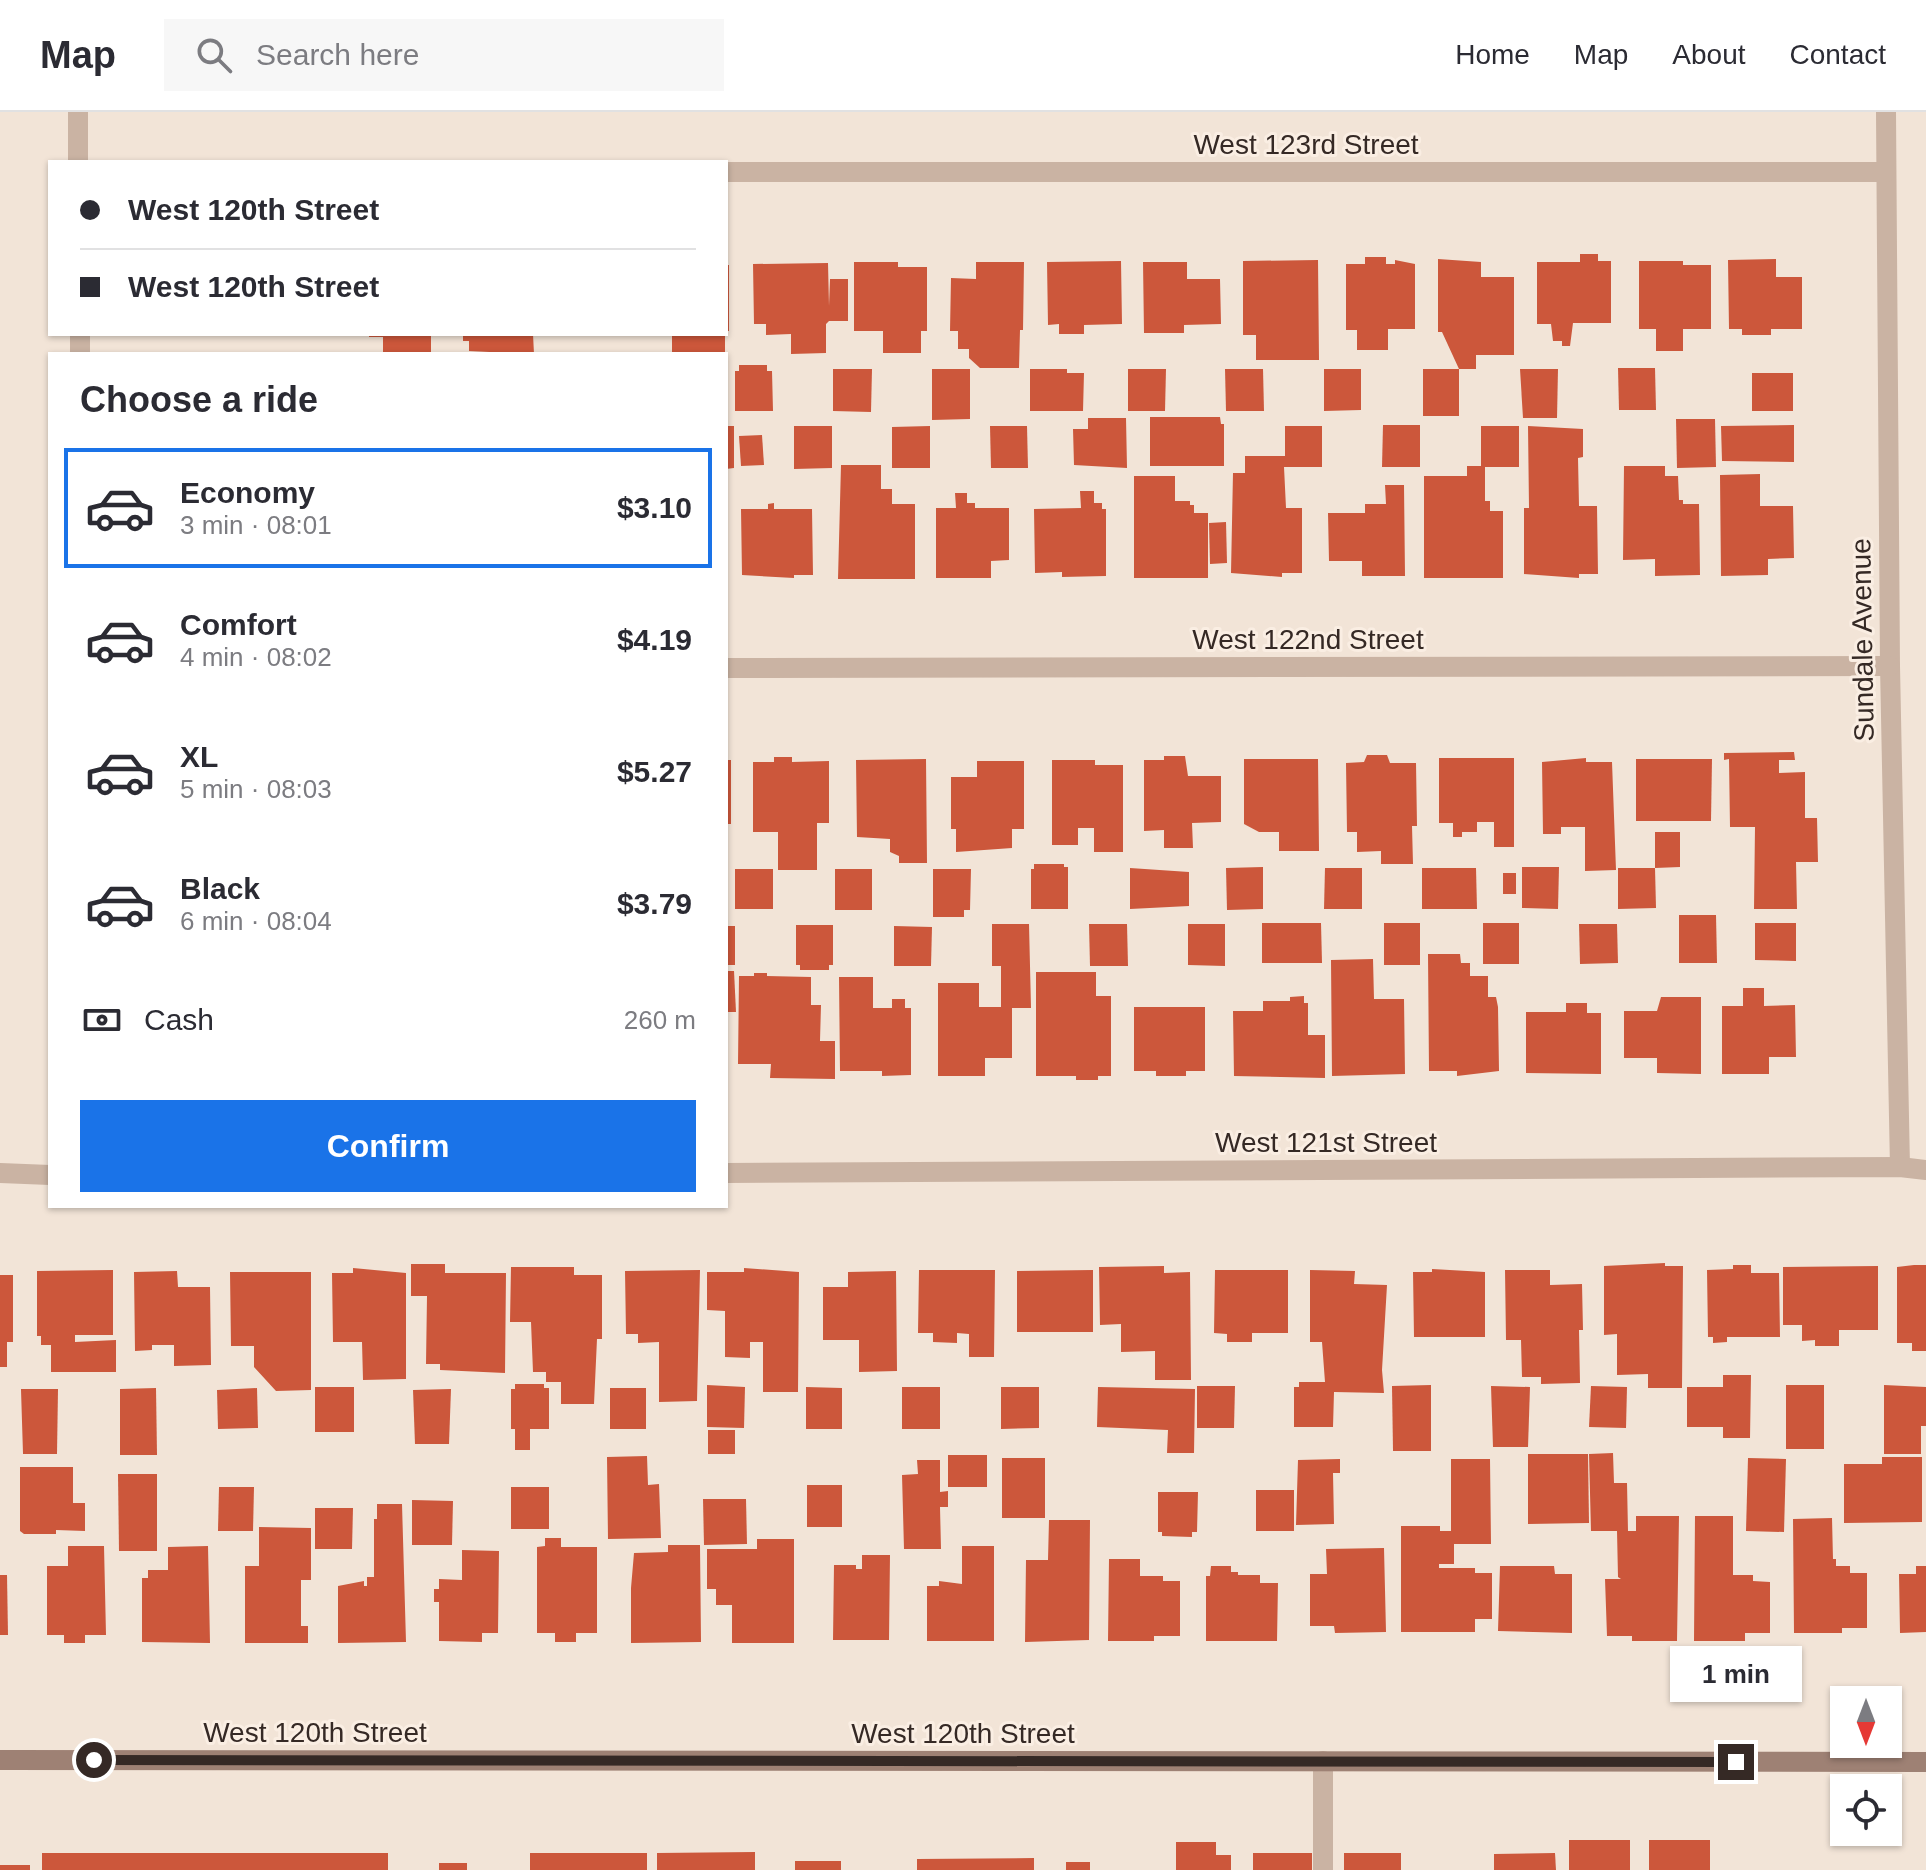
<!DOCTYPE html>
<meta charset="utf-8">
<style>
:root{--surface:#fff;--page:#f7f7f7;--text:#2b2b33;--muted:#7c7c81;--line:#e1e1e2;--accent:#1a73e8}
body{margin:0;font-family:Helvetica,sans-serif;background:var(--page);color:var(--text);height:100vh;display:flex;flex-direction:column;font-size:30px;white-space:nowrap}
*{box-sizing:border-box;margin:0}
p{font-size:26px;color:var(--muted)}
.icon{flex:none;width:44px;height:44px;fill:none;stroke:currentColor;stroke-width:2;stroke-linecap:round;stroke-linejoin:round}
.map{position:relative;flex:1;overflow:hidden}
.panel{position:absolute;left:48px;top:240px;width:680px;height:856px;display:flex;flex-direction:column;background:var(--surface);border-radius:0px;box-shadow:0 2px 6px #0004}
.panel>*{flex:none}
.banner{position:absolute;left:48px;top:48px;width:680px;height:176px;border-radius:0px;box-shadow:0 2px 6px #0004;display:grid;align-content:center;height:176px;padding:0 32px;background:var(--surface)}
.needle{width:52px;rotate:180deg}
.controls{position:absolute;left:1830px;top:1574px;display:grid;gap:16px}
.controls a{display:grid;place-items:center;width:72px;height:72px;border-radius:0px;background:var(--surface);box-shadow:0 2px 6px #0004;font-size:40px}
.end{position:absolute;width:36px;height:36px;margin:-18px;border:10px solid #352925;background:#fff;box-shadow:0 0 0 4px #fff}
.from{border-radius:50%}
.bubble{position:absolute;height:56px;border-radius:0px;background:var(--surface);box-shadow:0 2px 6px #0004;font-size:26px;font-weight:600;line-height:56px;text-align:center}
.banner b{display:flex;align-items:center;gap:28px;height:76px;font-size:30px}
.banner b+b{border-top:2px solid var(--line)}
.banner i{width:20px;height:20px;background:var(--text)}
ul{padding:0;list-style:none}
li{display:flex;align-items:center;gap:24px;height:120px;margin:0 16px 12px;padding:0 16px;border:4px solid transparent;border-radius:0px}
li div{flex:1}
li b{display:block;font-size:30px}
li em{font-style:normal;font-weight:600}
li.on{border-color:var(--accent)}
li>.icon{width:72px;height:72px;stroke-width:1.5}
h2{padding:0 32px;font-size:36px;line-height:96px}
.pay{display:flex;align-items:center;gap:20px;height:88px;padding:0 32px;font-size:30px}
.pay p{margin-inline-start:auto}
.button{display:flex;gap:16px;margin-top:auto;padding:16px 32px}
.button a{flex:1;height:92px;border-radius:0px;background:var(--accent);color:#fff;font-size:32px;font-weight:600;line-height:92px;text-align:center}
header{display:flex;align-items:center;gap:48px;box-sizing:border-box;height:112px;padding:0 40px;background:var(--surface);border-bottom:2px solid var(--line)}
header strong{font-size:38px}
nav{display:flex;gap:44px;margin-inline-start:auto;font-size:28px}
.search{width:560px;height:72px;background:var(--page);display:flex;align-items:center;gap:20px;box-sizing:border-box;padding:0 28px;border-radius:0px;color:var(--muted);font-size:30px}
.map>svg:first-child{display:block}
.building{fill:#cc573b}
.lines{fill:none;stroke-linecap:round;stroke-linejoin:round}
.lane{stroke:#cab3a3;stroke-width:20}
.street{stroke:#cab3a3;stroke-width:20}
.secondary{stroke:#9e8174;stroke-width:20}
.route{stroke:#352925;stroke-width:10}
.labels{text-anchor:middle;stroke-width:6;stroke-linejoin:round;paint-order:stroke}
.street-label{font-size:28px;fill:#352925;stroke:#faeee3}
</style>
<header>
<strong>Map</strong>
<div class="search"><svg class="icon" aria-label="search" viewBox="0 0 24 24"><circle cx="10" cy="10" r="6"/><path d="M15 15l6 6"/></svg>Search here</div>
<nav><a>Home</a><a>Map</a><a>About</a><a>Contact</a></nav>
</header>
<div class="map">
<svg width="1926" height="1758" viewBox="0 0 1926 1758">
<rect width="100%" height="100%" fill="#f2e4d7"/>
<g class="building">
<polygon points="1580,142 1598,142 1598,149 1611,149 1611,211 1573,211 1570,234 1562,234 1562,229 1553,229 1551,212 1537,212 1537,150 1580,150"/>
<polygon points="1365,145 1386,145 1386,152 1395,152 1395,148 1415,152 1415,217 1388,217 1388,238 1357,238 1357,218 1346,218 1346,152 1365,152"/>
<polygon points="1438,147 1481,150 1481,165 1514,165 1514,243 1476,243 1476,257 1459,257 1442,220 1438,220"/>
<polygon points="1776,147 1776,165 1802,165 1802,217 1771,217 1771,223 1742,223 1742,217 1729,217 1728,148"/>
<polygon points="1318,148 1319,248 1256,248 1256,223 1243,223 1243,149"/>
<polygon points="1121,149 1122,212 1084,213 1084,222 1059,222 1059,212 1048,213 1047,150"/>
<polygon points="1639,149 1683,149 1683,153 1711,153 1711,217 1683,217 1683,239 1656,239 1656,217 1639,217"/>
<polygon points="854,150 898,150 898,155 927,155 927,219 921,219 921,241 883,241 883,219 854,219"/>
<polygon points="976,150 1024,150 1023,218 1020,218 1019,256 980,256 969,246 969,237 958,237 958,219 950,219 951,166 976,167"/>
<polygon points="1143,150 1187,150 1187,167 1220,167 1221,212 1184,213 1184,221 1144,221"/>
<polygon points="828,151 829,194 830,167 848,167 848,209 829,209 826,212 826,241 791,242 791,222 766,223 766,212 754,212 753,152"/>
<rect x="726" y="153" width="3" height="66"/>
<polygon points="369,222 431,222 431,242 383,242 383,225 369,225"/>
<polygon points="463,222 533,222 534,242 469,239 469,229 463,229"/>
<rect x="672" y="222" width="53" height="20"/>
<polygon points="739,253 767,253 767,259 772,259 773,299 735,299 735,259 739,259"/>
<polygon points="1618,256 1655,256 1656,298 1619,298"/>
<polygon points="833,257 872,257 871,300 833,299"/>
<polygon points="932,257 970,257 970,307 932,308"/>
<polygon points="1030,257 1067,257 1067,261 1084,261 1083,299 1030,299"/>
<polygon points="1128,257 1166,257 1165,299 1128,299"/>
<polygon points="1225,257 1263,257 1264,299 1226,299"/>
<polygon points="1324,257 1361,257 1361,298 1324,299"/>
<rect x="1423" y="257" width="36" height="47"/>
<polygon points="1520,257 1558,257 1557,306 1523,306"/>
<rect x="1752" y="261" width="41" height="38"/>
<polygon points="1150,305 1220,305 1221,312 1224,312 1224,354 1150,354"/>
<polygon points="1088,306 1126,306 1127,356 1074,353 1073,317 1088,317"/>
<polygon points="1676,307 1715,307 1716,355 1677,356"/>
<polygon points="1383,313 1420,313 1420,355 1382,355"/>
<polygon points="1794,313 1794,350 1722,349 1721,314"/>
<polygon points="726,314 734,314 734,356 726,357"/>
<polygon points="794,314 832,314 832,356 794,357"/>
<polygon points="930,314 930,356 892,356 892,315"/>
<polygon points="990,314 1027,314 1028,356 991,356"/>
<polygon points="1285,314 1322,314 1322,355 1284,355 1286,396 1302,396 1302,461 1282,461 1282,465 1231,461 1233,361 1245,361 1245,344 1285,344"/>
<polygon points="1481,314 1519,314 1519,355 1485,355 1485,389 1490,389 1490,399 1503,399 1503,466 1424,466 1424,364 1467,364 1467,354 1481,354"/>
<polygon points="1528,314 1583,317 1583,345 1578,346 1579,394 1597,394 1598,462 1579,462 1579,466 1524,462 1524,396 1529,396"/>
<polygon points="762,323 764,353 741,354 739,324"/>
<polygon points="841,353 881,353 881,377 892,377 892,392 915,392 915,467 838,467"/>
<polygon points="1624,354 1665,354 1665,364 1678,364 1679,388 1683,388 1683,392 1699,392 1700,463 1655,464 1655,447 1623,448"/>
<polygon points="1760,362 1760,394 1793,394 1794,446 1768,447 1768,463 1721,464 1720,363"/>
<polygon points="1134,364 1175,364 1175,389 1190,389 1190,393 1194,393 1194,401 1208,401 1208,466 1134,466"/>
<polygon points="1385,373 1404,373 1405,464 1362,464 1362,449 1329,449 1328,401 1365,401 1365,392 1386,392"/>
<polygon points="1080,379 1094,379 1094,391 1102,391 1102,397 1106,397 1106,464 1062,465 1062,460 1035,461 1034,397 1081,396"/>
<polygon points="955,381 967,381 967,391 975,391 975,396 1009,396 1009,448 991,449 991,466 936,466 936,396 956,396"/>
<polygon points="774,391 774,397 812,397 813,463 794,463 794,466 742,463 741,397 768,397 768,392"/>
<polygon points="1226,410 1227,451 1210,452 1209,411"/>
<polygon points="1794,640 1795,648 1779,648 1779,661 1805,660 1805,706 1817,706 1818,750 1796,750 1797,797 1754,797 1755,715 1730,715 1729,647 1724,648 1724,641"/>
<polygon points="1367,643 1387,643 1390,651 1416,651 1417,714 1412,714 1413,752 1381,752 1381,739 1357,740 1357,720 1347,720 1346,651 1364,650"/>
<polygon points="1164,644 1185,644 1188,664 1221,664 1221,710 1192,711 1193,736 1164,736 1164,718 1144,719 1144,648 1164,648"/>
<polygon points="774,645 792,645 792,650 829,649 829,711 817,711 817,758 778,758 778,720 753,720 753,650 774,650"/>
<polygon points="1439,646 1514,646 1514,735 1494,735 1494,710 1477,710 1477,720 1462,720 1462,725 1453,725 1453,711 1439,711"/>
<polygon points="1586,646 1586,650 1612,650 1616,758 1585,759 1585,715 1561,715 1561,722 1543,722 1542,650"/>
<polygon points="926,647 927,751 899,751 899,744 890,740 890,727 857,725 856,648"/>
<polygon points="1244,647 1318,647 1319,739 1279,739 1279,720 1259,720 1244,712"/>
<polygon points="1636,647 1712,647 1711,709 1636,709"/>
<rect x="726" y="648" width="5" height="64"/>
<polygon points="1052,648 1095,648 1095,653 1123,653 1123,740 1094,740 1094,716 1078,716 1078,733 1052,733"/>
<polygon points="977,649 1024,649 1024,717 1012,717 1012,736 956,740 956,717 951,717 951,665 977,665"/>
<polygon points="1655,720 1680,720 1680,755 1655,756"/>
<polygon points="1034,752 1064,752 1064,755 1068,755 1068,797 1031,797 1031,757 1034,757"/>
<polygon points="1263,755 1263,797 1227,798 1226,756"/>
<polygon points="1522,755 1559,755 1558,797 1522,796"/>
<polygon points="1130,756 1189,760 1189,794 1130,797"/>
<polygon points="1325,756 1362,756 1362,797 1324,797"/>
<polygon points="1422,756 1476,756 1477,797 1422,797"/>
<polygon points="1618,756 1655,756 1656,796 1618,797"/>
<rect x="735" y="757" width="38" height="40"/>
<rect x="835" y="757" width="37" height="41"/>
<polygon points="933,757 971,757 970,798 964,798 964,805 933,805"/>
<rect x="1503" y="761" width="13" height="21"/>
<polygon points="1679,803 1716,803 1717,851 1679,851"/>
<polygon points="1262,811 1321,811 1322,851 1262,851"/>
<rect x="1384" y="811" width="36" height="42"/>
<rect x="1483" y="811" width="36" height="41"/>
<polygon points="1755,811 1796,811 1796,849 1755,848"/>
<polygon points="992,812 1029,812 1031,896 1012,896 1012,946 985,946 985,964 938,964 938,871 979,871 979,895 1001,895 1001,854 992,854"/>
<polygon points="1089,812 1127,812 1128,854 1090,854"/>
<polygon points="1188,812 1225,812 1225,854 1188,853"/>
<polygon points="1579,812 1617,812 1618,851 1580,852"/>
<polygon points="796,813 833,813 833,853 829,853 829,858 800,858 800,853 796,853"/>
<rect x="726" y="814" width="9" height="39"/>
<polygon points="894,814 932,815 931,854 894,854"/>
<polygon points="1428,842 1460,842 1461,851 1470,851 1470,864 1488,864 1488,885 1496,885 1498,895 1499,959 1457,964 1457,959 1429,959"/>
<polygon points="1373,847 1374,887 1404,887 1405,962 1332,964 1331,848"/>
<polygon points="726,859 734,859 736,900 726,900"/>
<polygon points="1036,860 1096,860 1096,884 1111,884 1111,964 1098,964 1098,968 1076,968 1076,964 1036,964"/>
<polygon points="754,861 767,861 767,864 811,865 811,893 821,893 820,929 835,929 835,967 770,966 771,952 738,952 739,864 754,864"/>
<polygon points="839,865 873,865 873,896 892,896 892,887 905,887 905,896 911,896 911,963 882,964 882,959 840,959"/>
<polygon points="1743,876 1764,876 1764,894 1795,893 1796,945 1769,945 1769,962 1722,962 1722,894 1743,894"/>
<polygon points="1304,884 1304,891 1308,891 1308,923 1325,923 1325,966 1234,964 1233,899 1263,899 1263,889 1290,889 1290,885"/>
<polygon points="1661,885 1701,885 1701,962 1657,961 1657,946 1624,946 1624,899 1657,899"/>
<polygon points="1566,891 1587,891 1587,901 1601,901 1601,962 1526,961 1526,900 1566,900"/>
<polygon points="1134,895 1205,895 1205,959 1186,959 1186,964 1156,964 1156,959 1134,959"/>
<polygon points="1665,1151 1665,1154 1683,1154 1682,1276 1648,1276 1648,1262 1617,1263 1617,1222 1604,1223 1604,1154"/>
<polygon points="411,1152 445,1152 445,1161 506,1161 505,1261 440,1258 440,1252 426,1252 427,1184 411,1184"/>
<polygon points="1733,1153 1751,1153 1751,1161 1779,1161 1780,1225 1727,1225 1727,1230 1713,1231 1713,1225 1708,1225 1707,1158 1733,1157"/>
<polygon points="1914,1153 1926,1153 1926,1239 1912,1239 1912,1231 1897,1231 1897,1155"/>
<polygon points="1164,1154 1164,1161 1190,1160 1191,1268 1155,1268 1155,1239 1121,1240 1121,1212 1100,1213 1099,1155"/>
<polygon points="1878,1154 1878,1218 1839,1218 1839,1234 1815,1234 1815,1228 1802,1229 1802,1213 1783,1213 1783,1155"/>
<polygon points="511,1155 574,1155 574,1163 602,1163 602,1227 597,1227 594,1292 561,1292 561,1270 546,1270 546,1260 533,1260 531,1210 510,1210"/>
<polygon points="353,1156 406,1161 406,1267 363,1268 362,1230 333,1230 332,1161 353,1161"/>
<polygon points="744,1156 799,1160 798,1280 763,1280 763,1230 750,1230 750,1246 725,1245 725,1199 707,1198 707,1160 744,1160"/>
<polygon points="1432,1157 1485,1160 1485,1225 1414,1225 1413,1160 1432,1160"/>
<polygon points="113,1158 113,1223 75,1223 75,1230 116,1228 116,1260 51,1260 51,1233 41,1233 41,1224 37,1224 37,1159"/>
<polygon points="700,1158 697,1289 659,1290 659,1230 638,1231 638,1222 626,1222 625,1159"/>
<polygon points="919,1158 995,1158 994,1245 969,1245 969,1222 957,1221 957,1231 933,1230 933,1221 918,1221"/>
<polygon points="1093,1158 1093,1220 1017,1220 1017,1159"/>
<polygon points="1215,1158 1288,1158 1288,1221 1252,1221 1252,1230 1227,1230 1227,1222 1214,1221"/>
<polygon points="1310,1158 1355,1159 1354,1172 1387,1173 1382,1258 1384,1281 1334,1280 1333,1315 1294,1315 1294,1275 1299,1275 1299,1270 1325,1270 1322,1230 1310,1230"/>
<polygon points="1505,1158 1550,1158 1550,1173 1582,1172 1583,1218 1579,1218 1580,1271 1541,1272 1541,1265 1522,1265 1521,1228 1506,1228"/>
<polygon points="177,1159 178,1175 210,1175 211,1253 174,1254 174,1233 152,1233 152,1238 135,1239 134,1160"/>
<polygon points="896,1159 897,1259 859,1260 859,1228 823,1228 823,1175 848,1175 848,1160"/>
<polygon points="230,1160 311,1160 311,1278 276,1279 254,1255 254,1234 231,1234"/>
<polygon points="0,1163 13,1163 13,1230 7,1230 7,1255 0,1255"/>
<polygon points="1723,1263 1751,1263 1750,1326 1723,1326 1723,1315 1687,1315 1687,1275 1723,1275"/>
<polygon points="515,1272 544,1272 544,1276 549,1276 549,1317 530,1317 530,1338 515,1338 515,1317 511,1317 511,1277 515,1277"/>
<polygon points="707,1273 745,1275 744,1316 707,1315"/>
<polygon points="1431,1273 1431,1339 1393,1339 1392,1274"/>
<rect x="1786" y="1273" width="38" height="64"/>
<polygon points="1884,1273 1926,1275 1926,1314 1921,1314 1921,1342 1884,1342"/>
<polygon points="1197,1274 1235,1274 1234,1316 1197,1316"/>
<polygon points="1491,1274 1530,1275 1528,1335 1493,1335"/>
<polygon points="1591,1274 1627,1275 1626,1316 1589,1315"/>
<rect x="315" y="1275" width="39" height="45"/>
<polygon points="806,1275 842,1276 842,1317 806,1317"/>
<rect x="902" y="1275" width="38" height="42"/>
<polygon points="1001,1275 1039,1275 1039,1316 1001,1317"/>
<polygon points="1098,1275 1195,1277 1194,1341 1167,1341 1168,1318 1097,1315"/>
<polygon points="156,1276 157,1343 120,1343 120,1277"/>
<polygon points="257,1276 258,1316 218,1317 217,1278"/>
<rect x="610" y="1276" width="36" height="41"/>
<polygon points="21,1277 58,1277 57,1342 23,1342"/>
<polygon points="451,1277 449,1332 415,1332 413,1278"/>
<rect x="708" y="1318" width="27" height="24"/>
<polygon points="1613,1341 1614,1371 1627,1371 1628,1419 1636,1419 1636,1404 1679,1404 1677,1529 1632,1529 1632,1524 1607,1524 1605,1467 1621,1467 1618,1465 1617,1419 1591,1419 1589,1342"/>
<polygon points="1528,1342 1588,1342 1589,1411 1528,1412"/>
<rect x="948" y="1343" width="39" height="32"/>
<polygon points="647,1344 648,1373 659,1372 661,1426 608,1427 607,1345"/>
<polygon points="1882,1345 1922,1345 1922,1410 1844,1411 1844,1352 1882,1352"/>
<rect x="1002" y="1346" width="43" height="60"/>
<polygon points="1748,1346 1786,1347 1784,1420 1746,1419"/>
<polygon points="1340,1347 1340,1361 1333,1361 1334,1412 1296,1413 1298,1348"/>
<polygon points="1451,1347 1490,1347 1491,1432 1454,1432 1454,1452 1439,1452 1439,1456 1475,1456 1475,1461 1492,1461 1492,1507 1475,1507 1475,1520 1401,1520 1401,1414 1440,1414 1440,1419 1451,1419"/>
<polygon points="917,1348 940,1348 940,1380 948,1379 948,1395 940,1395 941,1437 904,1437 902,1363 918,1362"/>
<polygon points="20,1355 73,1355 73,1391 85,1391 85,1419 56,1418 56,1422 24,1422 20,1419"/>
<polygon points="118,1362 157,1362 157,1439 119,1439"/>
<rect x="807" y="1373" width="35" height="42"/>
<polygon points="219,1375 254,1375 253,1419 218,1419"/>
<rect x="511" y="1375" width="38" height="42"/>
<rect x="1256" y="1378" width="38" height="41"/>
<polygon points="1158,1380 1198,1380 1197,1420 1192,1420 1192,1425 1162,1424 1162,1420 1158,1420"/>
<polygon points="703,1387 746,1387 747,1432 704,1433"/>
<polygon points="412,1388 453,1389 452,1433 412,1433"/>
<polygon points="377,1392 402,1392 406,1530 338,1531 338,1474 364,1469 364,1474 367,1474 367,1465 374,1465 374,1407 377,1407"/>
<polygon points="315,1396 353,1396 352,1437 315,1437"/>
<polygon points="1695,1404 1733,1404 1733,1463 1753,1463 1753,1469 1770,1470 1770,1521 1745,1521 1745,1529 1694,1529"/>
<polygon points="1832,1406 1833,1447 1836,1447 1836,1454 1850,1454 1850,1461 1867,1461 1867,1516 1842,1516 1842,1521 1794,1521 1793,1407"/>
<polygon points="1049,1408 1090,1408 1089,1528 1025,1530 1026,1448 1048,1448"/>
<polygon points="259,1415 311,1416 311,1468 301,1468 301,1514 308,1514 308,1531 245,1531 245,1454 259,1454"/>
<polygon points="545,1426 561,1426 561,1435 597,1435 597,1521 576,1521 576,1530 555,1530 555,1521 537,1521 537,1435 545,1434"/>
<polygon points="757,1427 794,1427 794,1531 732,1531 732,1493 716,1493 716,1477 707,1477 707,1437 757,1437"/>
<polygon points="668,1433 700,1433 701,1530 631,1531 631,1476 634,1441 668,1440"/>
<polygon points="68,1434 104,1434 106,1523 85,1523 85,1531 64,1531 64,1523 47,1523 47,1454 68,1454"/>
<polygon points="208,1434 210,1531 142,1530 142,1466 148,1466 148,1458 168,1458 168,1435"/>
<polygon points="962,1434 994,1434 994,1529 927,1529 927,1474 939,1474 939,1469 962,1472"/>
<polygon points="1384,1436 1386,1520 1335,1521 1334,1514 1310,1514 1310,1462 1327,1462 1326,1437"/>
<polygon points="462,1438 499,1439 498,1521 482,1521 482,1530 439,1529 439,1490 434,1490 434,1477 439,1477 439,1467 462,1468"/>
<polygon points="862,1443 890,1443 889,1528 833,1528 834,1453 856,1453 856,1457 862,1457"/>
<polygon points="1109,1447 1140,1447 1140,1464 1163,1464 1163,1469 1180,1469 1180,1524 1154,1524 1154,1529 1108,1529"/>
<polygon points="1211,1454 1231,1454 1231,1460 1238,1460 1238,1463 1260,1463 1260,1471 1278,1471 1277,1529 1206,1529 1206,1464 1210,1464"/>
<polygon points="1500,1454 1554,1454 1555,1462 1572,1462 1572,1521 1498,1519"/>
<polygon points="1916,1454 1926,1454 1926,1520 1900,1521 1899,1462 1916,1462"/>
<polygon points="0,1463 7,1463 8,1523 0,1523"/>
<rect x="1569" y="1728" width="61" height="30"/>
<rect x="1649" y="1728" width="61" height="30"/>
<polygon points="1176,1730 1216,1730 1216,1743 1231,1743 1231,1758 1176,1758"/>
<polygon points="755,1740 755,1758 657,1758 657,1741"/>
<rect x="42" y="1741" width="346" height="17"/>
<rect x="530" y="1741" width="117" height="17"/>
<rect x="1253" y="1741" width="59" height="17"/>
<rect x="1344" y="1741" width="57" height="17"/>
<polygon points="1555,1741 1556,1758 1494,1758 1494,1742"/>
<polygon points="1034,1746 1034,1758 917,1758 917,1747"/>
<rect x="795" y="1749" width="46" height="9"/>
<rect x="1066" y="1750" width="24" height="8"/>
<rect x="439" y="1751" width="28" height="7"/>
<rect x="0" y="1753" width="30" height="5"/>
</g>
<g class="lines">
<polyline class="lane" points="1323,1649 1323,1758"/>
<g class="street">
<polyline points="78,0 78,50"/>
<polyline points="1886,0 1890,554 1900,1055"/>
<polyline points="726,60 1886,60"/>
<polyline points="80,222 80,242"/>
<polyline points="726,556 1890,554"/>
<polyline points="0,1061 50,1063"/>
<polyline points="726,1061 1900,1055 1926,1058"/>
</g>
<polyline class="secondary" points="0,1648 1926,1650"/>
</g>
<g class="lines">
<polyline class="route" points="94,1648 1736,1650"/>
</g>
<g class="labels">
<g class="street-label">
<text x="1306" y="42">West 123rd Street</text>
<text x="1308" y="537">West 122nd Street</text>
<text transform="translate(1862 528) rotate(-91)" y="10">Sundale Avenue</text>
<text x="1326" y="1040">West 121st Street</text>
<text x="315" y="1630">West 120th Street</text>
<text x="963" y="1631">West 120th Street</text>
</g>
</g>
</svg>
<div class="controls">
<a><svg class="needle" viewBox="-14 -14 28 28"><path d="M0-13l5 13h-10z" fill="#e53935"/><path d="M0 13l5-13h-10z" fill="#7c7c81"/></svg></a>
<a><svg class="icon" aria-label="locate" viewBox="0 0 24 24"><circle cx="12" cy="12" r="6"/><path d="M12 2v4M12 18v4M2 12h4M18 12h4"/></svg></a>
</div>
<i class="end from" style="left:94px;top:1648px"></i>
<i class="end" style="left:1736px;top:1650px"></i>
<div class="bubble" style="left:1670px;top:1534px;width:132px">1 min</div>
<div class="banner">
<b><i class="from"></i>West 120th Street</b>
<b><i></i>West 120th Street</b>
</div>
<section class="panel">
<h2>Choose a ride</h2>
<ul>
<li class="on"><svg class="icon" aria-label="car" viewBox="0 0 24 24"><path d="M5 17H2v-5l4-1 3-4h7l3 4 3 1v5h-3M9 17h6M6 11h13"/><circle cx="7" cy="17" r="2"/><circle cx="17" cy="17" r="2"/></svg><div><b>Economy</b><p>3 min · 08:01</p></div><em>$3.10</em></li>
<li><svg class="icon" aria-label="car" viewBox="0 0 24 24"><path d="M5 17H2v-5l4-1 3-4h7l3 4 3 1v5h-3M9 17h6M6 11h13"/><circle cx="7" cy="17" r="2"/><circle cx="17" cy="17" r="2"/></svg><div><b>Comfort</b><p>4 min · 08:02</p></div><em>$4.19</em></li>
<li><svg class="icon" aria-label="car" viewBox="0 0 24 24"><path d="M5 17H2v-5l4-1 3-4h7l3 4 3 1v5h-3M9 17h6M6 11h13"/><circle cx="7" cy="17" r="2"/><circle cx="17" cy="17" r="2"/></svg><div><b>XL</b><p>5 min · 08:03</p></div><em>$5.27</em></li>
<li><svg class="icon" aria-label="car" viewBox="0 0 24 24"><path d="M5 17H2v-5l4-1 3-4h7l3 4 3 1v5h-3M9 17h6M6 11h13"/><circle cx="7" cy="17" r="2"/><circle cx="17" cy="17" r="2"/></svg><div><b>Black</b><p>6 min · 08:04</p></div><em>$3.79</em></li>
</ul>
<div class="pay"><svg class="icon" aria-label="cash" viewBox="0 0 24 24"><path d="M3 7h18v10H3z"/><circle cx="12" cy="12" r="2"/></svg>Cash<p>260 m</p></div>
<div class="button"><a>Confirm</a></div>
</section>
</div>
